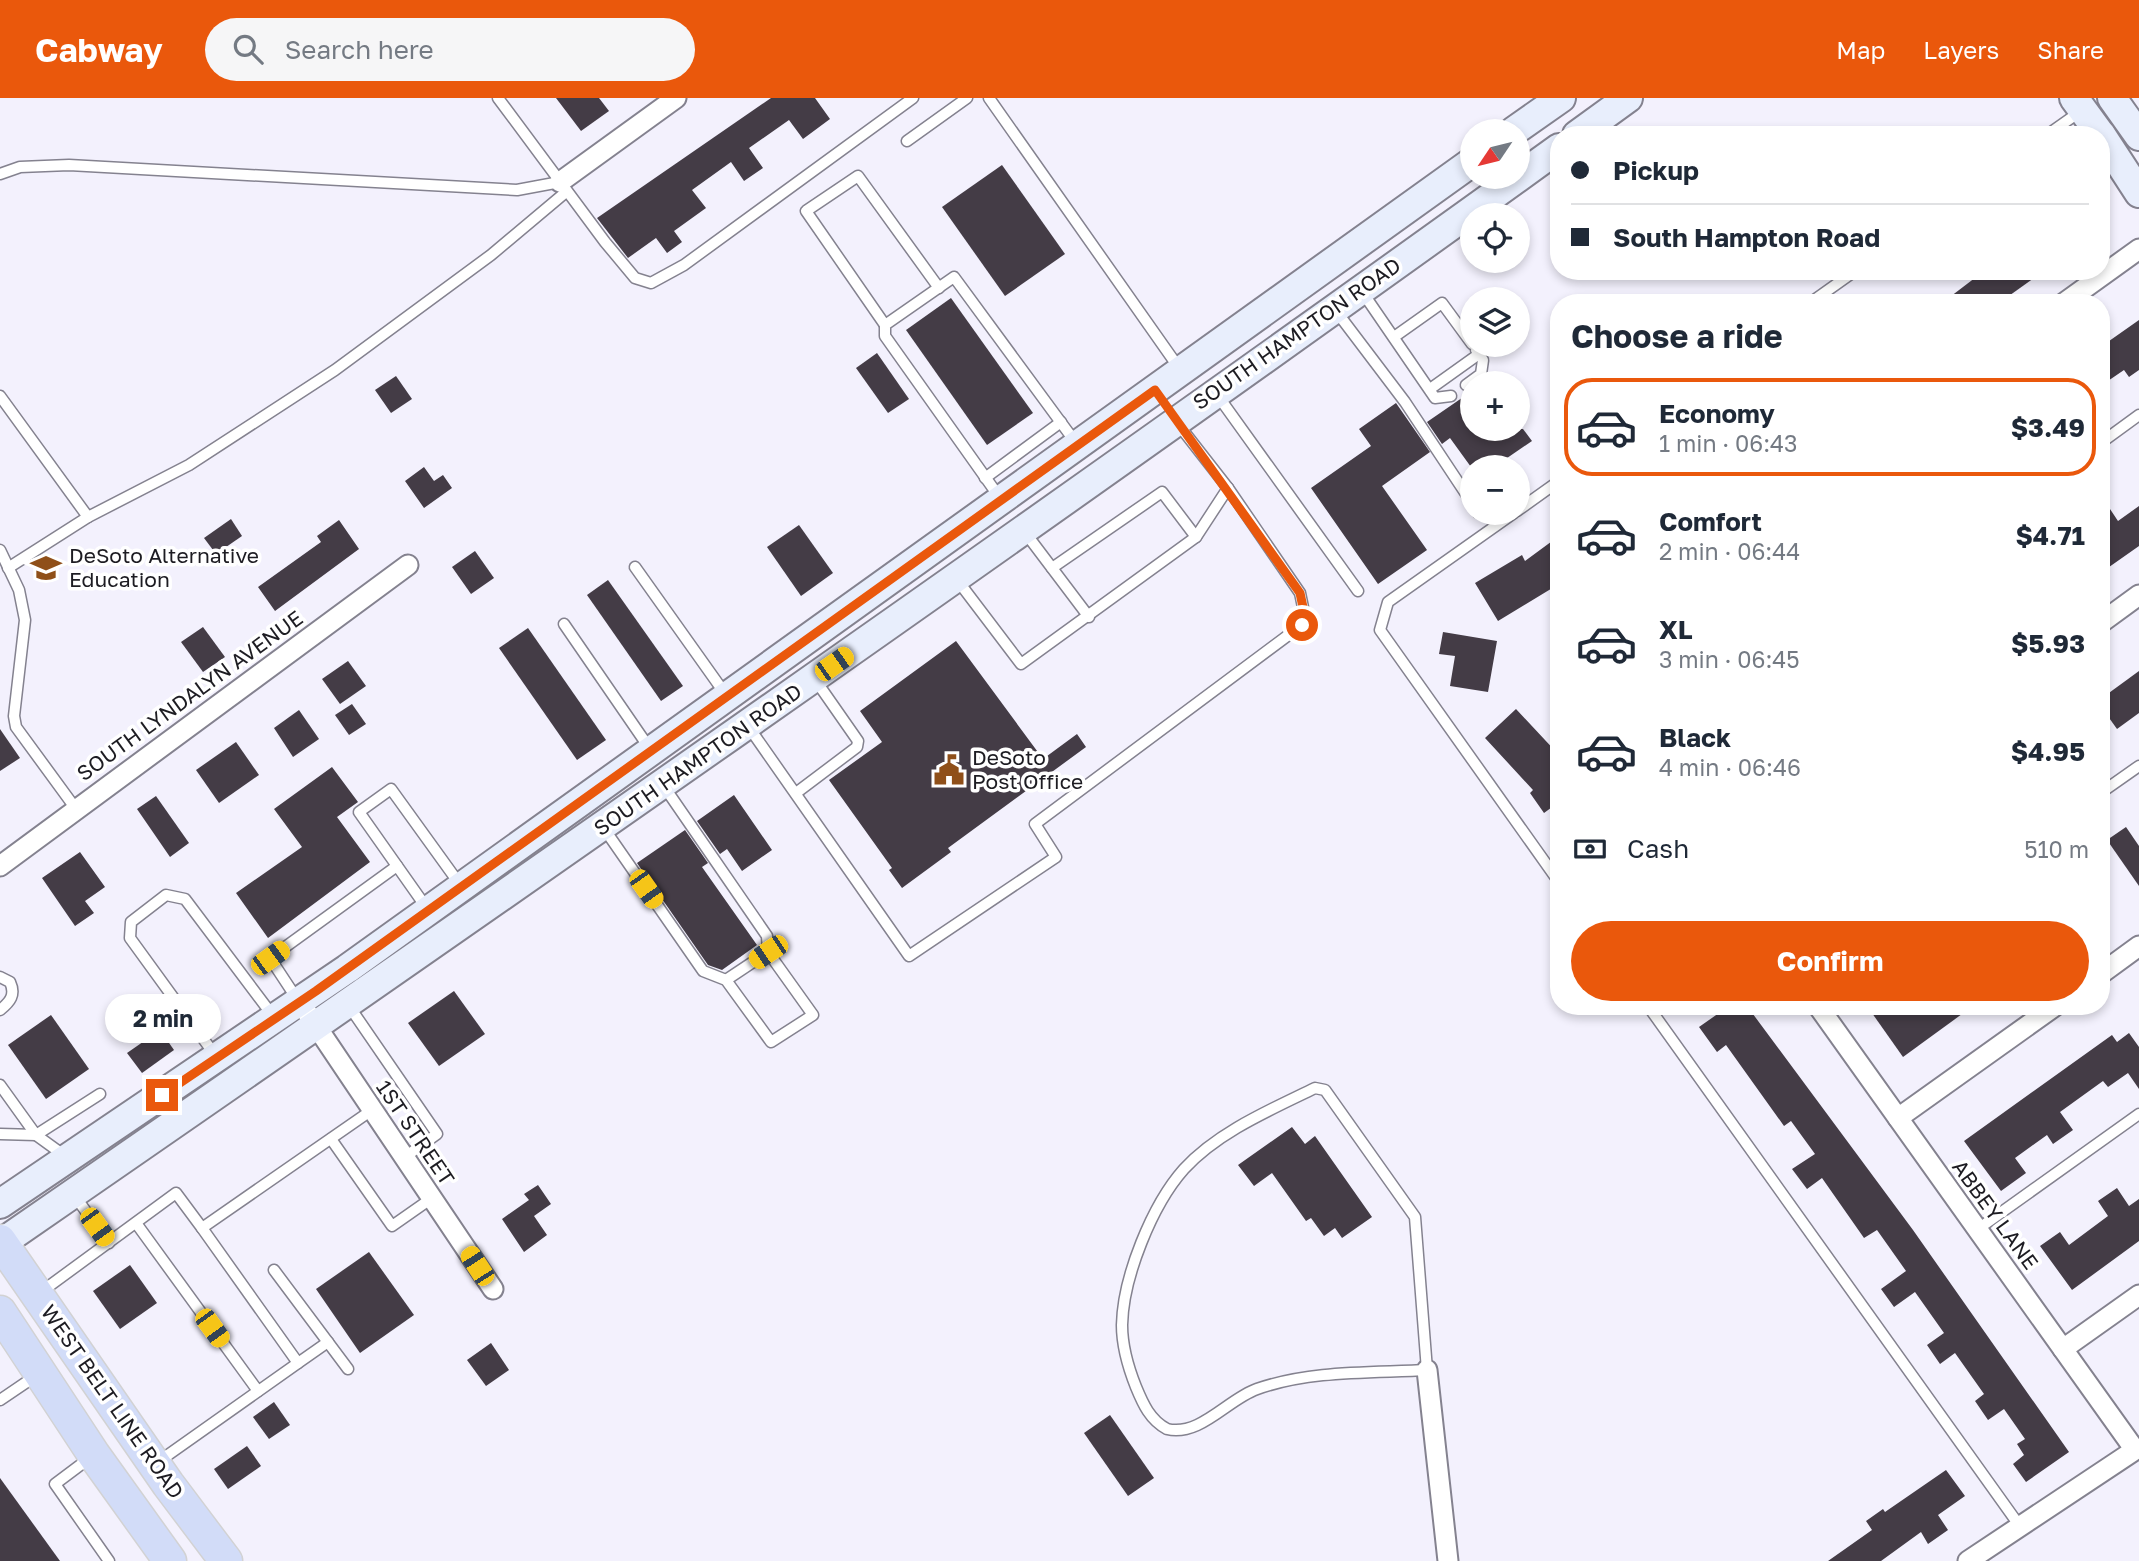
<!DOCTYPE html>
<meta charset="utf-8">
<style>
:root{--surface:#fff;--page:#f6f6f7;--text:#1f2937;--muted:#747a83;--line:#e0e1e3;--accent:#ea580c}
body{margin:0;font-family:"Golos Text",sans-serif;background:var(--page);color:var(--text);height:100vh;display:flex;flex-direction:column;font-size:26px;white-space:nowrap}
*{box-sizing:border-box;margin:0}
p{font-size:23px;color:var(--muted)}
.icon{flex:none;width:38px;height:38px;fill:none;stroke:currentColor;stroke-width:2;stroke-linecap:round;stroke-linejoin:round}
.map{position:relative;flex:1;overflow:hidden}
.details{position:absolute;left:1550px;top:196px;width:560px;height:721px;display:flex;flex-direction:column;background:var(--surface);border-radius:28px;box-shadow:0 4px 10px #0003}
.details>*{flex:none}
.banner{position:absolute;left:1550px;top:28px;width:560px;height:154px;border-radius:28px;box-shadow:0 4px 10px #0003;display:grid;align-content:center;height:154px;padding:0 21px;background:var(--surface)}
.needle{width:46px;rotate:235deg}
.fabs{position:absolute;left:1460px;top:21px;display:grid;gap:14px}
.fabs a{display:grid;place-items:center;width:70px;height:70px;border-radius:50%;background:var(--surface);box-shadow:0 4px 10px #0003;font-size:35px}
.end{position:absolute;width:32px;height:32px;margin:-16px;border:9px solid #ea580c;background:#fff;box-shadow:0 0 0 4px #fff}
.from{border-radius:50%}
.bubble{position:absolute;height:49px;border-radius:24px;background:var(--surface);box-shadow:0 4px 10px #0003;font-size:23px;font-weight:700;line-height:49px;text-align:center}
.car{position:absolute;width:21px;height:42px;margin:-21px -10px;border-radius:9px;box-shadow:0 0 5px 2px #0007;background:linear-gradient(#f5c518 24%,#345 0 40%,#f5c518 0 76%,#345 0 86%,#f5c518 0)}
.banner b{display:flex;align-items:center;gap:24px;height:66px;font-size:26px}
.banner b+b{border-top:2px solid var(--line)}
.banner i{width:18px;height:18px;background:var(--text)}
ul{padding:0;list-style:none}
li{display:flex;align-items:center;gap:21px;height:98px;margin:0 14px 10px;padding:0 7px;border:4px solid transparent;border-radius:28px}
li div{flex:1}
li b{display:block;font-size:26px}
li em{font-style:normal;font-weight:700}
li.active{border-color:var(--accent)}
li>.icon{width:63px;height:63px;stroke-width:1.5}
h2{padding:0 21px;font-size:32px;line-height:84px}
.pay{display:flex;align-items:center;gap:18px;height:77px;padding:0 21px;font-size:26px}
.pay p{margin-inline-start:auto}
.primary-button{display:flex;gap:14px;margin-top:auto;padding:14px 21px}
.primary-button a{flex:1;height:80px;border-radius:42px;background:var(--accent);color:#fff;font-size:28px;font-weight:700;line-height:80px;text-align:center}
header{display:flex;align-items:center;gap:42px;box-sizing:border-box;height:98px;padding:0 35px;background:var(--accent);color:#fff}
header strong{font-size:33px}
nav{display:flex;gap:38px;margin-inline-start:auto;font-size:24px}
.search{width:490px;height:63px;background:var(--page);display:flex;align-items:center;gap:18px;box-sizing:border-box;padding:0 24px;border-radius:38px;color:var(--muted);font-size:26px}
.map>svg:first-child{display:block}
.building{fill:#443c46}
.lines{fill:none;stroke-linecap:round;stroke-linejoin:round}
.lane-casing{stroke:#84828f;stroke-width:13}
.street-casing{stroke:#84828f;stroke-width:23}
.secondary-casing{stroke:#84828f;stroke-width:32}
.primary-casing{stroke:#d2d2d3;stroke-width:35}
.lane{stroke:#fff;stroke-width:10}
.street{stroke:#fff;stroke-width:19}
.secondary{stroke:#e8eefc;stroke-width:28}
.primary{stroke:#d2dcf8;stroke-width:32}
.route{stroke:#ea580c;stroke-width:9}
.labels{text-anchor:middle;stroke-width:7;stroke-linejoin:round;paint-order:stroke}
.street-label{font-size:21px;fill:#1d1c22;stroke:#fff}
.poi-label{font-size:21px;fill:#1d1c22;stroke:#fff;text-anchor:start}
</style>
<header>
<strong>Cabway</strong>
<div class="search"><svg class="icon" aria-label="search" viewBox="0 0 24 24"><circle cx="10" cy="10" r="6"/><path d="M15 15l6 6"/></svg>Search here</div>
<nav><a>Map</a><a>Layers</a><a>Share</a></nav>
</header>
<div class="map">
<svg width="2139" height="1463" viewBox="0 0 2139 1463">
<rect width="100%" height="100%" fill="#f3f1fd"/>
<g class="building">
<polygon points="556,0 599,0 609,13 581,33"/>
<polygon points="771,0 815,0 830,21 803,41 789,22 749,50 763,70 744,83 731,64 692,92 706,110 674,133 682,144 667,155 656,140 628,160 597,120"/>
<polygon points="1002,67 1065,156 1005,198 942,109"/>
<polygon points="1984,173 2044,173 1999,205 1942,205"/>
<polygon points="951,200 1033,315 987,347 906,232"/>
<polygon points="2139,222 2139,272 2129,279 2124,272 2102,287 2102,248"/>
<polygon points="877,255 909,301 888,315 856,270"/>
<polygon points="396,278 412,301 391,315 375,292"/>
<polygon points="1472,293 1472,331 1523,331 1532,343 1494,369 1471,369 1450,340 1442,346 1427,324"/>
<polygon points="1396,305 1430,354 1382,388 1427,452 1378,486 1311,390 1371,348 1359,331"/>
<polygon points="424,369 434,383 443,377 452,390 424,410 405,383"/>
<polygon points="2102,399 2118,423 2139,408 2139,448 2102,474"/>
<polygon points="231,421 242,438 216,456 204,440"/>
<polygon points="339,422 359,451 275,513 258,489 321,444 317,438"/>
<polygon points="799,427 833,475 801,498 767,449"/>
<polygon points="1559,438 1559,486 1498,523 1475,485 1522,457 1525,463"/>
<polygon points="475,453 494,480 471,496 452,469"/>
<polygon points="608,482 683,588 661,603 587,497"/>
<polygon points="203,529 225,559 203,574 181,544"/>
<polygon points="528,530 606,642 577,662 499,550"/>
<polygon points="1443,534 1497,543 1488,594 1450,588 1455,558 1439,556"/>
<polygon points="956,543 1043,661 1077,636 1086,649 948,750 951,754 902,790 889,772 892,770 829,682 882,644 860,613"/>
<polygon points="348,563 366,588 340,606 322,581"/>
<polygon points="2139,573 2139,615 2117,631 2102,610 2102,600"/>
<polygon points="352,606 366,626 349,637 335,617"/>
<polygon points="1516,611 1559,657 1559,704 1544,715 1530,695 1533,692 1485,640"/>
<polygon points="299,612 319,641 293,659 274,630"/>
<polygon points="0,631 20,660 0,673"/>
<polygon points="236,644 259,677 219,705 196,672"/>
<polygon points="332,669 358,704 337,719 370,764 268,840 236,795 302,749 274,711"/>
<polygon points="734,697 772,752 742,773 727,751 720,756 697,723"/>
<polygon points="156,698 189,745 170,759 137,711"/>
<polygon points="2126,729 2139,748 2139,788 2107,742"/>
<polygon points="685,732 708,765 702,769 757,847 722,872 708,867 637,765"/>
<polygon points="80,754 105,789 85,803 94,815 75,828 42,780"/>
<polygon points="454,893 485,936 439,968 408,925"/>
<polygon points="1729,908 1747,908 1913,1132 2069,1354 2026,1384 2013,1366 2024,1357 2017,1346 2025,1341 2004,1311 1988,1322 1975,1303 1984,1296 1955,1255 1940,1266 1927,1247 1944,1235 1915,1194 1894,1209 1881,1191 1906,1173 1877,1132 1864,1140 1822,1080 1807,1091 1792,1071 1815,1056 1791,1023 1784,1028 1726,947 1717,954 1699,929"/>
<polygon points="1867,908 1973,908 1903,959"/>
<polygon points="51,917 89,971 46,1001 8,947"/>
<polygon points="160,932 174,952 142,975 127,955"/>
<polygon points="2129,935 2139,949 2139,991 2128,975 2108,989 2103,983 2060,1014 2073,1032 2053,1046 2047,1037 2015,1060 2026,1075 2001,1093 1964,1043 2112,937 2117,944"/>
<polygon points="1292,1029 1305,1046 1315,1038 1372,1119 1342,1140 1335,1130 1324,1138 1311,1120 1306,1123 1272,1075 1254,1088 1238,1067"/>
<polygon points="538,1087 551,1106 534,1118 547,1137 524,1154 502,1121 529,1102 524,1096"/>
<polygon points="2117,1090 2129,1108 2139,1101 2139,1143 2072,1192 2040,1148 2060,1134 2069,1147 2108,1118 2098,1103"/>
<polygon points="369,1154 414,1217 360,1255 316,1191"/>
<polygon points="130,1167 157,1205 120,1231 93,1193"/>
<polygon points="491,1245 509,1272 486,1288 467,1262"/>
<polygon points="274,1304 290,1327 269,1341 253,1319"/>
<polygon points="1110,1317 1154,1380 1128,1398 1084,1335"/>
<polygon points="247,1348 261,1368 228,1391 214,1371"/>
<polygon points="1946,1372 1965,1398 1938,1417 1948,1432 1928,1446 1921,1434 1881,1463 1828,1463 1872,1432 1866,1423 1883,1411 1885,1414"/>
<polygon points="0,1380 60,1463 0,1463"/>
</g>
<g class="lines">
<g class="lane-casing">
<g id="lane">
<polyline points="498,0 605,144 635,180 651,185 684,167 913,0"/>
<polyline points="989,0 1179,270"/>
<polyline points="2047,37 2081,13"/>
<polyline points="907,43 967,0"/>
<polyline points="0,76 20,69 69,67 517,92 560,84"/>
<polyline points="1363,195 1435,300 1451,298"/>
<polyline points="1810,205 1855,173"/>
<polyline points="1336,213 1405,304 1472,405"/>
<polyline points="885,227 806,113 858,78 939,190"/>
<polyline points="1394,239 1442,205 1472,246"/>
<polyline points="1466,287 1481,276 1483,262 1476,252"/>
<polyline points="1430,291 1479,256"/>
<polyline points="0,298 88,419 8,470"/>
<polyline points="1218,298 1358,493"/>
<polyline points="2102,344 2139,317"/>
<polyline points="985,380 1061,324"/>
<polyline points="1000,400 885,238 885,227 954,179 1076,345"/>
<polyline points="1517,413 1559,383"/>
<polyline points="1478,415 1479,415"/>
<polyline points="1514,415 1388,504 1380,532 1559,784"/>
<polyline points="88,419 189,367 335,272 491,157 566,94"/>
<polyline points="1024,433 1089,519"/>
<polyline points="0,452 19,492 25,522 14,618 16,629 76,711"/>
<polyline points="635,469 726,597"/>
<polyline points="1052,470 1162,394 1196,439"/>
<polyline points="958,483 1021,566 1196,439 1228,390"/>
<polyline points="564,526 650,651"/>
<polyline points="748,628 909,858 1056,759 1035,726 1302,527 1304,514 1300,495 1228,390 1178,326"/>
<polyline points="663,687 767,838 768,854"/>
<polyline points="2102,694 2139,668"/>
<polyline points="796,695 857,649 858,643 814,580"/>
<polyline points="603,729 703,873 726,882 771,944 813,917 768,854 726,882"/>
<polyline points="426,809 359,714 391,691 461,788"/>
<path d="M0 879 10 884C16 897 10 904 0 912"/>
<polyline points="297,901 270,860 397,768"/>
<polyline points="349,908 437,1036 405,1059"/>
<polyline points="1648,908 2019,1427"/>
<polyline points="215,957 130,840 131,824 166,797 185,801 273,918"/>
<polyline points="0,987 36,1037 65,1058"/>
<path d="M1315 990 1325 992 1415 1119 1427 1272C1371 1275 1311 1272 1257 1291 1228 1301 1200 1339 1167 1331 1150 1322 1143 1306 1136 1289 1128 1269 1122 1249 1122 1227 1123 1179 1152 1107 1184 1071 1218 1034 1270 1012 1315 990Z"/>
<polyline points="0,1036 36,1037 100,996"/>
<polyline points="331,1041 392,1128 432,1100"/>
<polyline points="74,1097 109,1145"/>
<polyline points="136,1125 258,1293"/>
<polyline points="1978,1131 2139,1016"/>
<polyline points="274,1172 348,1271"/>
<polyline points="41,1194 176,1095 202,1130"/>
<polyline points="298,1265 328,1244"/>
<polyline points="0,1302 37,1277"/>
<polyline points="91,1359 55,1386 109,1463"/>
<polyline points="158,1364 298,1265 202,1130 372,1012"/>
</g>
</g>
<g class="street-casing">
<g id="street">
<polyline points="560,84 676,0"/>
<polyline points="2064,205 2139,151"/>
<polyline points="2102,524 2139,497"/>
<polyline points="0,768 408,467"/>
<polyline points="2102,875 2139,848"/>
<polyline points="300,904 493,1191"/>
<polyline points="1818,908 2135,1352 1968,1463"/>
<polyline points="1898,1020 2055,908"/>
<polyline points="2063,1251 2139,1197"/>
<polyline points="1427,1272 1448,1463"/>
</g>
</g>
<g class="secondary-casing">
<g id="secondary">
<polyline points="2074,0 2101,37"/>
<polyline points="2112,0 2139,38"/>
<polyline points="1514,33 1561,0"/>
<polyline points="1577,37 1628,0"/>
<polyline points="2102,38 2139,95"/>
<polyline points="0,1106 347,871 1472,64"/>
<path d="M0 1146C523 785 1044 421 1559 50"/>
</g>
</g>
<g class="primary-casing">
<g id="primary">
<polyline points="0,1143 168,1386 226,1463"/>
<polyline points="0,1214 94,1357 170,1463"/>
</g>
</g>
<use href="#lane" class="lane"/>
<use href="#street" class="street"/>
<use href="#secondary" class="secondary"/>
<use href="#primary" class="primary"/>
</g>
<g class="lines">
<polyline class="route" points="162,997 316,893 1155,292 1300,495 1304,514 1302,527"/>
</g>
<defs>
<g id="school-bare" transform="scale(2.415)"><path d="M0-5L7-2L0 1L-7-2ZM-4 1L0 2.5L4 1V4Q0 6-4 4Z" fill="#8f4f19" stroke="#fff" stroke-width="2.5" paint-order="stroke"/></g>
<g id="civic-bare" transform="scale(2.415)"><path d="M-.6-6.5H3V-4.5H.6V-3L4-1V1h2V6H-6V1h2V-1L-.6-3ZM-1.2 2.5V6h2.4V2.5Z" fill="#8f4f19" stroke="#fff" stroke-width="2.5" paint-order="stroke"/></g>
</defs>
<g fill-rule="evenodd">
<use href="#school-bare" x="46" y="470"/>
<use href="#civic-bare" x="949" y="672"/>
</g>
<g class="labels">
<g class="street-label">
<text transform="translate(1297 236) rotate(-35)" y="7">SOUTH HAMPTON ROAD</text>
<text transform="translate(190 598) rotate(-36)" y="7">SOUTH LYNDALYN AVENUE</text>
<text transform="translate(698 662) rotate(-35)" y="7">SOUTH HAMPTON ROAD</text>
<text transform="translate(415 1035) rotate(56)" y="7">1ST STREET</text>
<text transform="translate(1995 1117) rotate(54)" y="7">ABBEY LANE</text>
<text transform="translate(112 1304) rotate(55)" y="7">WEST BELT LINE ROAD</text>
</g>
<g class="poi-label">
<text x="69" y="465">DeSoto Alternative<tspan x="69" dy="24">Education</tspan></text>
<text x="972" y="667">DeSoto<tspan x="972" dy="24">Post Office</tspan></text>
</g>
</g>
</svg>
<div class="fabs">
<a><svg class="needle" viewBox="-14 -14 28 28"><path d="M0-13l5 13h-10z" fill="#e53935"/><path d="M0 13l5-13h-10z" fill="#747a83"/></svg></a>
<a><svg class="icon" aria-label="locate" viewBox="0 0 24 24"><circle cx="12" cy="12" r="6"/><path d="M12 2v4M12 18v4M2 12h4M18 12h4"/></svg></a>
<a><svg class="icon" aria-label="layers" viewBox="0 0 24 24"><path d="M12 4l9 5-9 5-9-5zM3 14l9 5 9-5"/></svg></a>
<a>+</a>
<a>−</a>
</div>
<i class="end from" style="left:1302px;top:527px"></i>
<i class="end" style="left:162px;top:997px"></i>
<div class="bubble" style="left:105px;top:896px;width:116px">2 min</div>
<i class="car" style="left:834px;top:566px;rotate:55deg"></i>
<i class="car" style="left:646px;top:791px;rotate:145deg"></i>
<i class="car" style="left:768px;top:854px;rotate:236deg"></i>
<i class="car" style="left:270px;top:860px;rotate:54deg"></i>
<i class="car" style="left:97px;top:1129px;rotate:144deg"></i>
<i class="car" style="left:477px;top:1168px;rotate:327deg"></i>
<i class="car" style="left:212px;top:1230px;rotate:144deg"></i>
<div class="banner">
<b><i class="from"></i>Pickup</b>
<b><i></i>South Hampton Road</b>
</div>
<section class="details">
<h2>Choose a ride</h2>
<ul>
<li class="active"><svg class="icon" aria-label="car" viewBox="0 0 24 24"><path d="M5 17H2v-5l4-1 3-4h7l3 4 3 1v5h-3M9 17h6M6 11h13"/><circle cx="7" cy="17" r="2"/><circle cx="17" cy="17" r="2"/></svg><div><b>Economy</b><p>1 min · 06:43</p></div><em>$3.49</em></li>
<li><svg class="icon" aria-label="car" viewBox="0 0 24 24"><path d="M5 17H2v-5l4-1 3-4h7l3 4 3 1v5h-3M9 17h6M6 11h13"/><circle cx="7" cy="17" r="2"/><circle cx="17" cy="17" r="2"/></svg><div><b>Comfort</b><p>2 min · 06:44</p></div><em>$4.71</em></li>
<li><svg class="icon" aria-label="car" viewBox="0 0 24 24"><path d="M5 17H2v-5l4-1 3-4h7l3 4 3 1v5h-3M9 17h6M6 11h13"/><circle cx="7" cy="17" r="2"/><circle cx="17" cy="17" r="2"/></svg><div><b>XL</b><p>3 min · 06:45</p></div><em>$5.93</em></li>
<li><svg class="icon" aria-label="car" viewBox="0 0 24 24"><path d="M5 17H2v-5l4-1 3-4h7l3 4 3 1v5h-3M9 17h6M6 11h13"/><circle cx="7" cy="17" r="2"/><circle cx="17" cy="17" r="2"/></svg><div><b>Black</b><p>4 min · 06:46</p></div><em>$4.95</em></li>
</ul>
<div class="pay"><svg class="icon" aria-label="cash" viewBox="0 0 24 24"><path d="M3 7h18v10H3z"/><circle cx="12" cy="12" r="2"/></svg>Cash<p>510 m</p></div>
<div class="primary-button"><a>Confirm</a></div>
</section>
</div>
